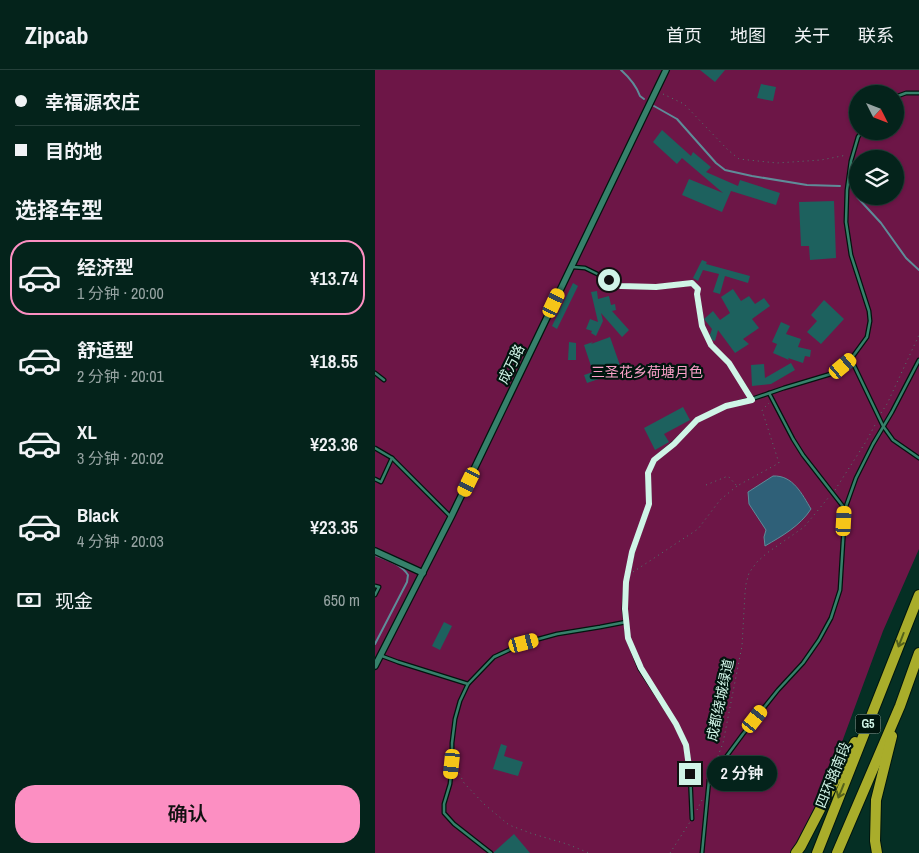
<!DOCTYPE html>
<html lang="zh">
<meta charset="utf-8">
<style>
:root{--surface:#04231b;--page:#0d2b24;--text:#f1f3f6;--muted:#97a4a3;--line:#25403a;--accent:#fc8fc2}
body{margin:0;font-family:"Archivo Narrow","Noto Sans SC",sans-serif;background:var(--page);color:var(--text);height:100vh;display:flex;flex-direction:column;font-size:19px;white-space:nowrap}
*{box-sizing:border-box;margin:0}
p{font-size:16px;color:var(--muted)}
.icon{flex:none;width:28px;height:28px;fill:none;stroke:currentColor;stroke-width:2;stroke-linecap:round;stroke-linejoin:round}
.map{position:relative;flex:1;overflow:hidden}
.sheet{display:flex;flex-direction:column;background:var(--surface);width:375px}
.sheet>*{flex:none}
.guide{display:grid;align-content:center;height:110px;padding:0 15px;background:var(--surface)}
.needle{width:32px;rotate:132deg}
.tools{position:absolute;left:474px;top:15px;display:grid;gap:10px}
.tools a{display:grid;place-items:center;width:55px;height:55px;border-radius:50%;background:var(--surface);box-shadow:0 1px 4px #0004,0 0 0 1px var(--line);font-size:25px}
.end{position:absolute;width:22px;height:22px;margin:-11px;border:6px solid #d0f4e7;background:#111;box-shadow:0 0 0 2px #111}
.from{border-radius:50%}
.bubble{position:absolute;height:35px;border-radius:18px;background:var(--surface);box-shadow:0 1px 4px #0004,0 0 0 1px var(--line);font-size:16px;font-weight:600;line-height:35px;text-align:center}
.car{position:absolute;width:15px;height:30px;margin:-15px -8px;border-radius:6px;box-shadow:0 0 4px 1px #0007;background:linear-gradient(#f5c518 24%,#345 0 40%,#f5c518 0 76%,#345 0 86%,#f5c518 0)}
.guide b{display:flex;align-items:center;gap:18px;height:48px;font-size:19px}
.guide b+b{border-top:1px solid var(--line)}
.guide i{width:12px;height:12px;background:var(--text)}
ul{padding:0;list-style:none}
li{display:flex;align-items:center;gap:15px;height:75px;margin:0 10px 8px;padding:0 5px;border:2px solid transparent;border-radius:20px}
li div{flex:1}
li b{display:block;font-size:19px}
li em{font-style:normal;font-weight:600}
li.selected{border-color:var(--accent)}
li>.icon{width:45px;height:45px;stroke-width:1.5}
h2{padding:0 15px;font-size:22px;line-height:60px}
.pay{display:flex;align-items:center;gap:12px;height:55px;padding:0 15px;font-size:19px}
.pay p{margin-inline-start:auto}
.primary-button{display:flex;gap:10px;margin-top:auto;padding:10px 15px}
.primary-button a{flex:1;height:58px;border-radius:20px;background:var(--accent);color:#111;font-size:20px;font-weight:600;line-height:58px;text-align:center}
header{display:flex;align-items:center;gap:30px;box-sizing:border-box;height:70px;padding:0 25px;background:var(--surface);border-bottom:1px solid var(--line)}
header strong{font-size:24px}
nav{display:flex;gap:28px;margin-inline-start:auto;font-size:18px}
main{display:flex;flex:1;min-height:0}
.map>svg:first-child{display:block}
.green{fill:#6d1647;fill-rule:evenodd}
.water{fill:#2f6078;stroke:#5f8c99}
.lines{fill:none;stroke-linecap:round;stroke-linejoin:round}
.stream{stroke:#5f8c99;stroke-width:2}
.building{fill:#1d615e}
.lane-casing{stroke:#00150e;stroke-width:5}
.street-casing{stroke:#00150e;stroke-width:8}
.highway-casing{stroke:#00150e;stroke-width:12}
.path{stroke:#50786c;stroke-width:1;stroke-dasharray:1 4;stroke-linecap:butt}
.lane{stroke:#36816b;stroke-width:2.5}
.street{stroke:#36816b;stroke-width:5.5}
.highway{stroke:#a9ad2b;stroke-width:10}
.oneway{stroke:#54611c}
.route{stroke:#d0f4e7;stroke-width:6}
.labels{text-anchor:middle;stroke-width:4.5;stroke-linejoin:round;paint-order:stroke}
.shield{fill:#00150e;stroke:#92b1a6;stroke-width:1}
.shield-label{font-size:12px;font-weight:bold;fill:#d0f4e7}
.street-label{font-size:14px;fill:#d0f4e7;stroke:#00150e}
.park-label{font-size:14px;fill:#faa1c9;stroke:#00150e}
</style>
<header>
<strong>Zipcab</strong>
<nav><a>首页</a><a>地图</a><a>关于</a><a>联系</a></nav>
</header>
<main>
<section class="sheet">
<div class="guide">
<b><i class="from"></i>幸福源农庄</b>
<b><i></i>目的地</b>
</div>
<h2>选择车型</h2>
<ul>
<li class="selected"><svg class="icon" aria-label="car" viewBox="0 0 24 24"><path d="M5 17H2v-5l4-1 3-4h7l3 4 3 1v5h-3M9 17h6M6 11h13"/><circle cx="7" cy="17" r="2"/><circle cx="17" cy="17" r="2"/></svg><div><b>经济型</b><p>1 分钟 · 20:00</p></div><em>¥13.74</em></li>
<li><svg class="icon" aria-label="car" viewBox="0 0 24 24"><path d="M5 17H2v-5l4-1 3-4h7l3 4 3 1v5h-3M9 17h6M6 11h13"/><circle cx="7" cy="17" r="2"/><circle cx="17" cy="17" r="2"/></svg><div><b>舒适型</b><p>2 分钟 · 20:01</p></div><em>¥18.55</em></li>
<li><svg class="icon" aria-label="car" viewBox="0 0 24 24"><path d="M5 17H2v-5l4-1 3-4h7l3 4 3 1v5h-3M9 17h6M6 11h13"/><circle cx="7" cy="17" r="2"/><circle cx="17" cy="17" r="2"/></svg><div><b>XL</b><p>3 分钟 · 20:02</p></div><em>¥23.36</em></li>
<li><svg class="icon" aria-label="car" viewBox="0 0 24 24"><path d="M5 17H2v-5l4-1 3-4h7l3 4 3 1v5h-3M9 17h6M6 11h13"/><circle cx="7" cy="17" r="2"/><circle cx="17" cy="17" r="2"/></svg><div><b>Black</b><p>4 分钟 · 20:03</p></div><em>¥23.35</em></li>
</ul>
<div class="pay"><svg class="icon" aria-label="cash" viewBox="0 0 24 24"><path d="M3 7h18v10H3z"/><circle cx="12" cy="12" r="2"/></svg>现金<p>650 m</p></div>
<div class="primary-button"><a>确认</a></div>
</section>
<div class="map">
<svg width="544" height="783" viewBox="0 0 544 783">
<rect width="100%" height="100%" fill="#052f24"/>
<path class="green" d="M0 0H544V479L508 561 426 783H0ZM482 24H520V61H482ZM482 89H520V126H482Z"/>
<path class="water" d="M398 406C418 405 427 424 436 439 425 456 407 466 390 476L389 467 391 460 374 434 373 422Z"/>
<g class="lines">
<g class="stream">
<path d="M246 0C255 8 261 15 265 26L269 29"/>
<polyline points="279,36 302,49 341,93 350,100 377,106 432,115 465,116"/>
<polyline points="482,127 506,153 531,188 544,200"/>
<path d="M0 485C12 490 26 494 33 505L32 512 0 574"/>
</g>
</g>
<g class="building">
<polygon points="325,0 350,0 340,12"/>
<polygon points="386,14 401,17 398,31 382,28"/>
<polygon points="287,60 316,86 318,82 336,97 331,102 363,116 365,110 405,123 401,135 356,121 347,142 307,125 314,109 348,123 307,88 302,94 278,72"/>
<polygon points="459,131 461,188 435,190 434,176 426,176 424,132"/>
<polygon points="327,190 332,192 331,194 375,206 373,213 350,206 345,224 338,222 344,204 328,200 323,211 318,208"/>
<polygon points="198,213 203,216 182,259 177,256"/>
<polygon points="358,219 366,231 374,226 380,234 389,228 395,236 377,249 384,258 368,269 374,274 360,283 343,260 340,271 337,270 335,265 337,259 329,249 338,241 345,250 355,243 346,227"/>
<polygon points="222,221 223,229 234,226 236,235 240,234 241,240 237,241 254,260 247,267 226,243 228,251 221,266 216,263 217,261 211,259 215,249 223,252 216,222"/>
<polygon points="449,230 469,249 446,274 432,262 442,251 436,245"/>
<polygon points="406,252 415,256 411,264 426,269 423,277 436,280 435,287 430,286 428,293 413,288 414,290 398,283 402,274 397,272"/>
<polygon points="235,267 247,301 212,313 209,305 218,302 209,275 218,272 216,274"/>
<polygon points="194,272 201,273 201,290 193,290"/>
<polygon points="416,293 420,300 396,314 377,316 376,295 389,294 390,308"/>
<polygon points="308,337 315,350 289,364 294,372 280,380 269,358"/>
<polygon points="69,552 77,556 65,580 57,576"/>
<polygon points="126,674 132,676 129,686 148,692 143,706 118,699"/>
<polygon points="139,764 155,783 119,783 119,782"/>
</g>
<g class="lines">
<g class="lane-casing">
<g id="lane">
<polyline points="520,27 531,23 544,23"/>
<polyline points="198,197 210,198 247,216 281,217 317,213 323,219 322,224 327,256 336,275 354,293 377,329"/>
<polyline points="476,289 508,356 518,370 544,388"/>
<polyline points="0,303 9,310"/>
<polyline points="394,323 418,369 428,385 470,439"/>
<polyline points="0,378 17,388 75,446"/>
<polyline points="0,409 6,412 17,388"/>
<polyline points="0,516 4,517 0,525"/>
<polyline points="7,586 23,592 93,614"/>
<polyline points="317,749 315,703 311,675 301,654 265,599 253,568 249,539 251,512 257,483 274,434 273,403 279,390 299,373 322,350 351,336 377,329 409,318 459,303 476,289 492,267 495,251 494,241 476,185 471,152 472,120 476,91 483,67 487,61"/>
<polyline points="116,783 79,754 69,743 69,734 75,714 77,694 77,673 80,649 85,631 93,614 119,587 149,573 182,564 225,557 251,552"/>
<polyline points="327,783 334,710 368,664 403,620 428,593 444,570 456,548 465,520 470,439 481,408 498,374 517,342 544,290"/>
</g>
</g>
<g class="street-casing">
<g id="street">
<polyline points="0,481 48,503"/>
<polyline points="0,596 76,447 291,0"/>
</g>
</g>
<g class="highway-casing">
<g id="highway">
<polyline points="421,783 426,776 480,672"/>
<polyline points="442,783 544,525"/>
<polyline points="462,783 525,636 544,583"/>
<polyline points="502,783 500,771 501,730 517,666"/>
</g>
</g>
<g class="path">
<polyline points="288,24 309,34 353,80 364,89 402,93 446,90 472,85"/>
<polyline points="506,343 512,334 544,265"/>
<polyline points="331,415 353,406 362,416 404,393 387,340 394,333"/>
<polyline points="460,420 492,370 501,353"/>
<polyline points="258,502 323,459 345,430 362,416"/>
<polyline points="341,691 348,673 367,576 370,523 371,514 374,503 382,492 392,483 429,457 454,427"/>
<polyline points="82,699 89,713 109,734 134,755 158,764 192,774 214,783"/>
<polyline points="322,740 327,730"/>
<polyline points="295,783 315,752"/>
</g>
<use href="#lane" class="lane"/>
<use href="#street" class="street"/>
<use href="#highway" class="highway"/>
</g>
<defs><path id="oneway-shaft" d="M-6 0H5M1.5-3L5.5 0L1.5 3" fill="none" stroke-width="1.6" stroke-linecap="round" stroke-linejoin="round" transform="scale(1.25)"/></defs>
<g class="oneway">
<use href="#oneway-shaft" transform="translate(526 570) rotate(111)"/>
<use href="#oneway-shaft" transform="translate(466 721) rotate(112)"/>
</g>
<g class="lines">
<polyline class="route" points="234,210 246,216 281,217 317,213 323,219 322,224 327,256 336,275 354,293 377,330 351,336 322,350 299,374 279,390 273,403 274,434 257,482 251,512 250,539 253,568 266,598 301,654 311,675 315,704"/>
</g>
<g class="labels">
<rect class="shield" x="480.5" y="644.5" width="25" height="19" rx="4"/>
<g class="shield-label">
<text x="493" y="658">G5</text>
</g>
<g class="street-label">
<text transform="translate(136 294) rotate(-64)" y="5">成万路</text>
<text transform="translate(345 630) rotate(-78)" y="5">成都绕城绿道</text>
<text transform="translate(458 705) rotate(-68)" y="5">四环路南段</text>
</g>
<g class="park-label">
<text x="272" y="307">三圣花乡荷塘月色</text>
</g>
</g>
</svg>
<div class="tools">
<a><svg class="needle" viewBox="-14 -14 28 28"><path d="M0-13l5 13h-10z" fill="#e53935"/><path d="M0 13l5-13h-10z" fill="#97a4a3"/></svg></a>
<a><svg class="icon" aria-label="layers" viewBox="0 0 24 24"><path d="M12 4l9 5-9 5-9-5zM3 14l9 5 9-5"/></svg></a>
</div>
<i class="end from" style="left:234px;top:210px"></i>
<i class="end" style="left:315px;top:704px"></i>
<div class="bubble" style="left:332px;top:686px;width:70px">2 分钟</div>
<i class="car" style="left:179px;top:233px;rotate:25deg"></i>
<i class="car" style="left:468px;top:296px;rotate:50deg"></i>
<i class="car" style="left:94px;top:412px;rotate:206deg"></i>
<i class="car" style="left:469px;top:451px;rotate:3deg"></i>
<i class="car" style="left:149px;top:573px;rotate:75deg"></i>
<i class="car" style="left:380px;top:649px;rotate:38deg"></i>
<i class="car" style="left:77px;top:694px;rotate:186deg"></i>
</div>
</main>
